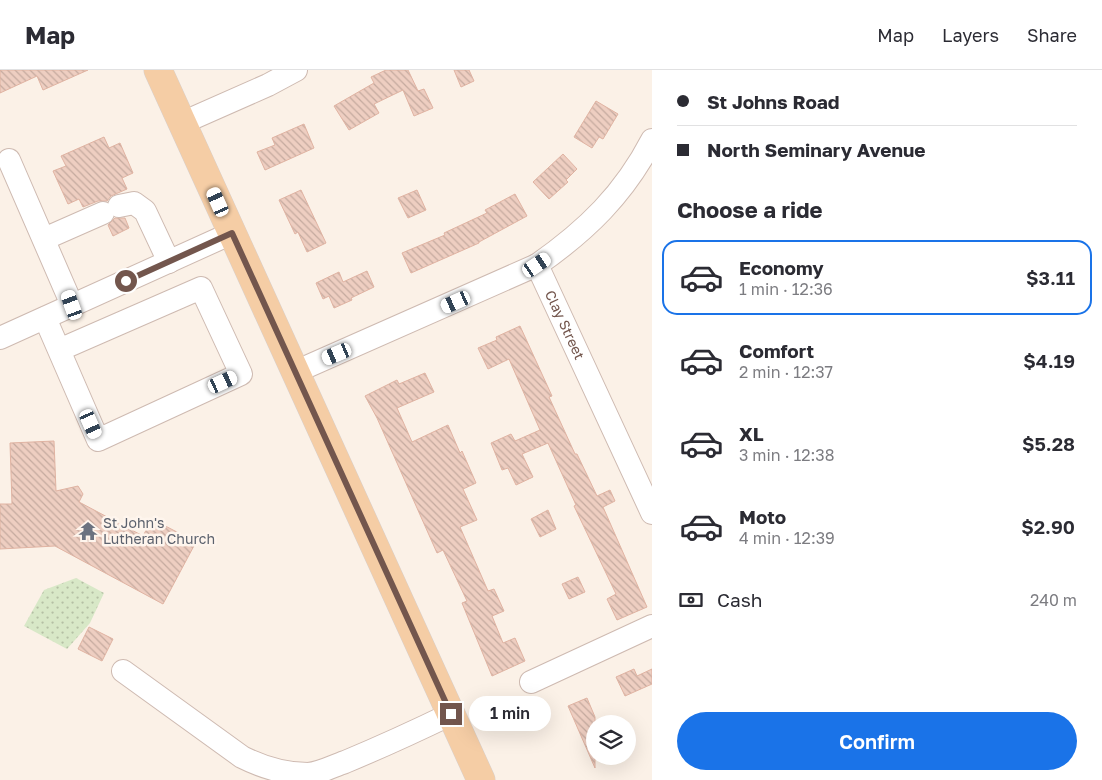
<!DOCTYPE html>
<meta charset="utf-8">
<style>
:root{--surface:#fff;--page:#f2f2f3;--text:#2b2b33;--muted:#7c7c81;--line:#e1e1e2;--accent:#1a73e8}
body{margin:0;font-family:"Golos Text",sans-serif;background:var(--page);color:var(--text);height:100vh;display:flex;flex-direction:column;font-size:19px;white-space:nowrap}
*{box-sizing:border-box;margin:0}
p{font-size:16px;color:var(--muted)}
.icon{flex:none;width:28px;height:28px;fill:none;stroke:currentColor;stroke-width:2;stroke-linecap:round;stroke-linejoin:round}
.map{position:relative;flex:1;overflow:hidden}
.drawer{display:flex;flex-direction:column;background:var(--surface);width:450px}
.drawer>*{flex:none}
.banner{display:grid;align-content:center;height:110px;padding:0 25px;background:var(--surface)}
.fabs{position:absolute;left:586px;top:645px;display:grid;gap:10px}
.fabs a{display:grid;place-items:center;width:50px;height:50px;border-radius:50%;background:var(--surface);box-shadow:0 5px 20px #0002;font-size:25px}
.end{position:absolute;width:22px;height:22px;margin:-11px;border:6px solid #73564d;background:#fff;box-shadow:0 0 0 2px #fff}
.from{border-radius:50%}
.bubble{position:absolute;height:35px;border-radius:18px;background:var(--surface);box-shadow:0 5px 20px #0002;font-size:16px;font-weight:600;line-height:35px;text-align:center}
.car{position:absolute;width:15px;height:30px;margin:-15px -8px;border-radius:6px;box-shadow:0 0 4px 1px #0007;background:linear-gradient(#fff 24%,#345 0 40%,#fff 0 76%,#345 0 86%,#fff 0)}
.banner b{display:flex;align-items:center;gap:18px;height:48px;font-size:19px}
.banner b+b{border-top:1px solid var(--line)}
.banner i{width:12px;height:12px;background:var(--text)}
ul{padding:0;list-style:none}
li{display:flex;align-items:center;gap:15px;height:75px;margin:0 10px 8px;padding:0 15px;border:2px solid transparent;border-radius:15px}
li div{flex:1}
li b{display:block;font-size:19px}
li em{font-style:normal;font-weight:600}
li.active{border-color:var(--accent)}
li>.icon{width:45px;height:45px;stroke-width:1.5}
h2{padding:0 25px;font-size:22px;line-height:60px}
.pay{display:flex;align-items:center;gap:12px;height:55px;padding:0 25px;font-size:19px}
.pay p{margin-inline-start:auto}
.action{display:flex;gap:10px;margin-top:auto;padding:10px 25px}
.action a{flex:1;height:58px;border-radius:30px;background:var(--accent);color:#fff;font-size:20px;font-weight:600;line-height:58px;text-align:center}
header{display:flex;align-items:center;gap:30px;box-sizing:border-box;height:70px;padding:0 25px;background:var(--surface);border-bottom:1px solid var(--line)}
header strong{font-size:24px}
nav{display:flex;gap:28px;margin-inline-start:auto;font-size:18px}
main{display:flex;flex:1;min-height:0}
.map>svg:first-child{display:block}
.park{fill:url(#park-dots)}
.building{fill:url(#building-back-hatch);stroke:#e0b3a2}
.lines{fill:none;stroke-linecap:round;stroke-linejoin:round}
.minor-casing{stroke:#cebab1;stroke-width:24}
.major-casing{stroke:#d8d0cd;stroke-width:29}
.minor{stroke:#fff;stroke-width:22}
.major{stroke:#f5cda5;stroke-width:28}
.route{stroke:#73564d;stroke-width:6}
.labels{text-anchor:middle;stroke-width:5;stroke-linejoin:round;paint-order:stroke}
.street-label{font-size:14px;fill:#73564d;stroke:#fef5ed}
.worship-label{font-size:14px;fill:#5b616d;stroke:#fef5ed;text-anchor:start}
</style>
<header>
<strong>Map</strong>
<nav><a>Map</a><a>Layers</a><a>Share</a></nav>
</header>
<main>
<div class="map">
<svg width="652" height="710" viewBox="0 0 652 710">
<defs>
<pattern id="park-dots" width="8" height="8" patternUnits="userSpaceOnUse" patternTransform="scale(1.25)"><rect width="8" height="8" fill="#d8e8c7"/><path d="M2 2h.1M6 6h.1" fill="none" stroke="#b4bfa4" stroke-width="1.8" stroke-linecap="round"/></pattern>
<pattern id="building-back-hatch" width="6" height="6" patternUnits="userSpaceOnUse" patternTransform="scale(1.25)"><rect width="6" height="6" fill="#eecec1"/><path d="M-1 5l2 2M0 0l6 6M5-1l2 2" fill="none" stroke="#c5aa9f"/></pattern>
</defs>
<rect width="100%" height="100%" fill="#fbf1e7"/>
<polygon class="park" points="76,508 104,523 90,553 67,579 24,556 44,520"/>
<g class="building">
<polygon points="0,0 88,0 43,20 37,6 0,23"/>
<polygon points="386,0 408,0 418,21 424,19 433,38 414,46 403,20 374,34 379,43 349,60 334,36 374,13 371,7"/>
<polygon points="454,0 469,0 474,11 461,17"/>
<polygon points="596,31 618,44 603,69 599,67 592,78 574,67"/>
<polygon points="304,54 314,78 265,100 257,82 275,75 272,68"/>
<polygon points="104,67 109,78 120,73 133,103 122,108 127,119 111,126 107,131 98,131 83,137 79,129 68,134 53,101 66,96 61,86"/>
<polygon points="563,84 577,99 566,110 568,112 549,129 533,112"/>
<polygon points="301,120 326,173 307,182 298,162 295,164 279,130"/>
<polygon points="417,120 426,140 408,148 398,128"/>
<polygon points="515,124 527,146 479,172 479,173 411,203 402,183 445,165 444,163 487,143 485,140"/>
<polygon points="115,148 125,148 129,158 113,166 108,155"/>
<polygon points="367,201 374,217 351,228 352,230 334,238 329,226 323,229 316,213 339,202 343,212"/>
<polygon points="520,256 552,326 549,327 575,384 577,384 597,426 610,420 615,431 603,437 647,537 617,550 607,529 616,524 574,436 576,435 548,373 522,384 533,407 516,415 508,398 502,400 491,373 511,364 515,371 540,360 509,289 488,299 478,278 497,270 496,267"/>
<polygon points="425,303 434,322 397,338 412,372 448,355 460,383 462,381 476,413 463,419 477,450 460,457 488,521 494,519 504,541 492,546 503,573 515,568 525,591 492,606 462,533 467,531 443,480 437,483 377,348 365,326 397,310 399,314"/>
<polygon points="54,371 56,421 78,416 83,424 79,432 143,466 152,449 196,472 163,534 55,476 0,479 0,434 12,434 10,373"/>
<polygon points="548,440 556,459 540,467 531,449"/>
<polygon points="578,507 585,522 569,529 562,514"/>
<polygon points="89,557 113,569 102,591 78,579"/>
<polygon points="634,599 637,606 652,599 652,614 625,626 616,607"/>
<polygon points="587,628 595,647 595,698 568,636"/>
</g>
<g class="lines">
<g class="minor-casing">
<g id="minor">
<polyline points="182,53 268,15 296,0"/>
<polyline points="9,90 72,235"/>
<polyline points="119,136 134,133 145,141 169,192"/>
<polyline points="44,169 103,143"/>
<path id="s1" d="M537 195 652 443"/>
<polyline points="45,248 98,370 241,304 201,218 59,280"/>
<polyline points="0,268 232,163"/>
<path d="M295 302 537 195C587 160 624 124 652 70"/>
<path d="M123 601 242 687C262 697 285 704 308 704 321 703 333 696 345 692 381 677 416 661 451 644"/>
<polyline points="531,612 652,556"/>
</g>
</g>
<g class="major-casing">
<polyline id="major" points="158,0 481,710"/>
</g>
<use href="#minor" class="minor"/>
<use href="#major" class="major"/>
</g>
<g class="lines">
<polyline class="route" points="126,211 232,163 451,644"/>
</g>
<defs>
<g id="temple-bare" transform="scale(1.5)"><path d="M0-6L5-2H3V0L6.5 2.5H4V6H1.5V3h-3V6H-4V2.5H-6.5L-3 0V-2H-5Z" fill="#6b7280" stroke="#fef5ed" stroke-width="2.5" paint-order="stroke"/></g>
</defs>
<g fill-rule="evenodd">
<use href="#temple-bare" x="88" y="461"/>
</g>
<g class="labels">
<g class="street-label">
<text dy="5" stroke="none"><textPath href="#s1" startOffset="66">Clay Street</textPath></text>
</g>
<g class="worship-label">
<text x="103" y="458">St John's<tspan x="103" dy="16">Lutheran Church</tspan></text>
</g>
</g>
</svg>
<div class="fabs">
<a><svg class="icon" aria-label="layers" viewBox="0 0 24 24"><path d="M12 4l9 5-9 5-9-5zM3 14l9 5 9-5"/></svg></a>
</div>
<i class="end from" style="left:126px;top:211px"></i>
<i class="end" style="left:451px;top:644px"></i>
<div class="bubble" style="left:469px;top:626px;width:82px">1 min</div>
<i class="car" style="left:218px;top:132px;rotate:336deg"></i>
<i class="car" style="left:537px;top:195px;rotate:56deg"></i>
<i class="car" style="left:456px;top:232px;rotate:246deg"></i>
<i class="car" style="left:72px;top:235px;rotate:340deg"></i>
<i class="car" style="left:337px;top:284px;rotate:247deg"></i>
<i class="car" style="left:223px;top:312px;rotate:65deg"></i>
<i class="car" style="left:91px;top:354px;rotate:156deg"></i>
</div>
<section class="drawer">
<div class="banner">
<b><i class="from"></i>St Johns Road</b>
<b><i></i>North Seminary Avenue</b>
</div>
<h2>Choose a ride</h2>
<ul>
<li class="active"><svg class="icon" aria-label="car" viewBox="0 0 24 24"><path d="M5 17H2v-5l4-1 3-4h7l3 4 3 1v5h-3M9 17h6M6 11h13"/><circle cx="7" cy="17" r="2"/><circle cx="17" cy="17" r="2"/></svg><div><b>Economy</b><p>1 min · 12:36</p></div><em>$3.11</em></li>
<li><svg class="icon" aria-label="car" viewBox="0 0 24 24"><path d="M5 17H2v-5l4-1 3-4h7l3 4 3 1v5h-3M9 17h6M6 11h13"/><circle cx="7" cy="17" r="2"/><circle cx="17" cy="17" r="2"/></svg><div><b>Comfort</b><p>2 min · 12:37</p></div><em>$4.19</em></li>
<li><svg class="icon" aria-label="car" viewBox="0 0 24 24"><path d="M5 17H2v-5l4-1 3-4h7l3 4 3 1v5h-3M9 17h6M6 11h13"/><circle cx="7" cy="17" r="2"/><circle cx="17" cy="17" r="2"/></svg><div><b>XL</b><p>3 min · 12:38</p></div><em>$5.28</em></li>
<li><svg class="icon" aria-label="car" viewBox="0 0 24 24"><path d="M5 17H2v-5l4-1 3-4h7l3 4 3 1v5h-3M9 17h6M6 11h13"/><circle cx="7" cy="17" r="2"/><circle cx="17" cy="17" r="2"/></svg><div><b>Moto</b><p>4 min · 12:39</p></div><em>$2.90</em></li>
</ul>
<div class="pay"><svg class="icon" aria-label="cash" viewBox="0 0 24 24"><path d="M3 7h18v10H3z"/><circle cx="12" cy="12" r="2"/></svg>Cash<p>240 m</p></div>
<div class="action"><a>Confirm</a></div>
</section>
</main>
